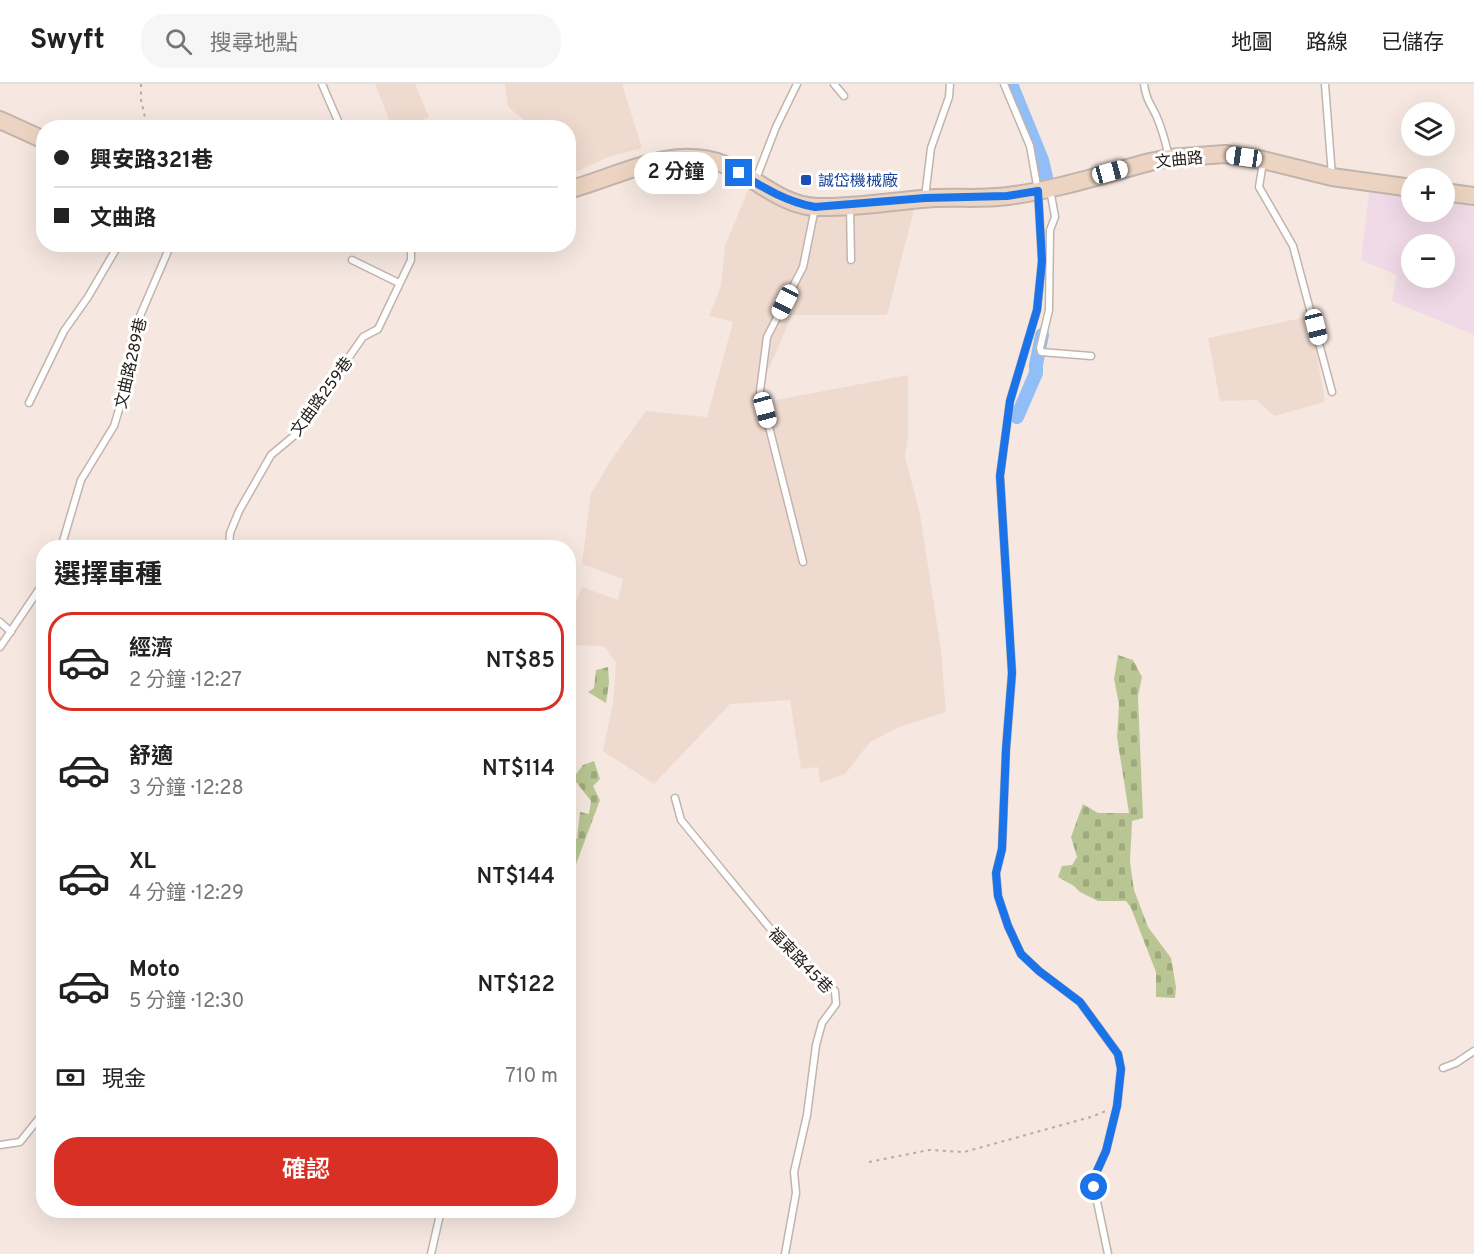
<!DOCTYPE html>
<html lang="zh-TW">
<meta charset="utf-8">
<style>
:root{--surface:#fff;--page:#f6f6f6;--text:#222;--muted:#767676;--line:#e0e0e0;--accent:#d93025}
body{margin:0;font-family:Overpass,"Noto Sans TC",sans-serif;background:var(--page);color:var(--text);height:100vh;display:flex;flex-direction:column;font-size:22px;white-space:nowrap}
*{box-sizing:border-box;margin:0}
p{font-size:20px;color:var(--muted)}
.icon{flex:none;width:33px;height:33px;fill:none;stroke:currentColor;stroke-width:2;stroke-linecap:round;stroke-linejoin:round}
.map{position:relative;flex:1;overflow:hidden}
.panel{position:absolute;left:36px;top:456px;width:540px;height:678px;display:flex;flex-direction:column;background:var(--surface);border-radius:24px;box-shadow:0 6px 24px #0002}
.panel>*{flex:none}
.hud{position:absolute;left:36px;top:36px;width:540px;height:132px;border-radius:24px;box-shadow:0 6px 24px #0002;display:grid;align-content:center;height:132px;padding:0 18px;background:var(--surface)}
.controls{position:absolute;left:1401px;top:18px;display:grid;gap:12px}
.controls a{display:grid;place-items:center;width:54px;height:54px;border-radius:50%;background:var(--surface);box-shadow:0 6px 24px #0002;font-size:30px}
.end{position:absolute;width:27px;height:27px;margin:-14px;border:8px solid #1a73e8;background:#fff;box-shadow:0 0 0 3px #fff}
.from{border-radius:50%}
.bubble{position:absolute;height:42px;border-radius:21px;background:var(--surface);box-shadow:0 6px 24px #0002;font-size:20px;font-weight:600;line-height:42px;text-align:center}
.car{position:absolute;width:18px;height:36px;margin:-18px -9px;border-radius:8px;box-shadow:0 0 4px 2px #0007;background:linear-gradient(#fff 24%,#345 0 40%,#fff 0 76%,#345 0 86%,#fff 0)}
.hud b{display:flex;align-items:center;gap:21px;height:57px;font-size:22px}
.hud b+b{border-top:2px solid var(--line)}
.hud i{width:15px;height:15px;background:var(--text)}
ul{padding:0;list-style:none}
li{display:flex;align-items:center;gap:18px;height:99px;margin:0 12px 9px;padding:0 6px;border:3px solid transparent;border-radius:24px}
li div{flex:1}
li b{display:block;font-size:22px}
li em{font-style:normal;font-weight:600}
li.on{border-color:var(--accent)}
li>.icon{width:54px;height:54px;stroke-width:1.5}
h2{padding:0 18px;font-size:27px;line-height:72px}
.pay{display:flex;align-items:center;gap:15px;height:66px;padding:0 18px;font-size:22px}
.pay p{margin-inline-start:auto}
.button{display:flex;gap:12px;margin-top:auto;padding:12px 18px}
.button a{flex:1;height:69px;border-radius:24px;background:var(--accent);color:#fff;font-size:24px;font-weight:600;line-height:69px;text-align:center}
header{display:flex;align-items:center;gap:36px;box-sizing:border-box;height:84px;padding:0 30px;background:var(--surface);border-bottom:2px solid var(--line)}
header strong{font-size:28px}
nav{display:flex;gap:33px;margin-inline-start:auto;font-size:21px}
.search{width:420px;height:54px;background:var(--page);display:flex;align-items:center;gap:15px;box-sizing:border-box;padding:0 21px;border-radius:24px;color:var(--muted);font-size:22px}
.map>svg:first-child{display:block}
.built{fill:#efdacf}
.education{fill:#f0dae7;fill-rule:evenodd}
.cemetery{fill:url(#cemetery-stones)}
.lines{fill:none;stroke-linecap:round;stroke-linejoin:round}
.canal{stroke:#92bef8;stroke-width:14}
.lane-casing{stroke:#c1b4ad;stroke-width:9}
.secondary-casing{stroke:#c1b4ad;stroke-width:20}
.path{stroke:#b6aba5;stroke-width:2;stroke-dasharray:3 4.5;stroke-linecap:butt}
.lane{stroke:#fff;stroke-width:6}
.secondary{stroke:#edd4c2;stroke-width:16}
.route{stroke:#1a73e8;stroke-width:8}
.transit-dot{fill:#1a4fb4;stroke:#fff;stroke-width:2}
.labels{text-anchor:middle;stroke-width:6;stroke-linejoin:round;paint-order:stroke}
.street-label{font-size:16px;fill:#221d1a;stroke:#fff}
.transit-label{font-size:16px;fill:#164399;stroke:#fff;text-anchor:start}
</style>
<header>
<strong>Swyft</strong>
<div class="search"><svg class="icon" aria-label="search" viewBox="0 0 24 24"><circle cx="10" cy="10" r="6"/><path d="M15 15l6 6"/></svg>搜尋地點</div>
<nav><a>地圖</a><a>路線</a><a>已儲存</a></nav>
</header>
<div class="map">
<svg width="1474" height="1170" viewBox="0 0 1474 1170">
<defs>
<pattern id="cemetery-stones" width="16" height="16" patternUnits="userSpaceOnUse" patternTransform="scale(1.5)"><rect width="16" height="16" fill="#b9c693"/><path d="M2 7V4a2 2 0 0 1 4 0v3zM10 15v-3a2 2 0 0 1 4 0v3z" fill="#9faa7e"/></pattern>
</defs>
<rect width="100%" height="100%" fill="#f6e8e1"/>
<g class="built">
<polygon points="375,0 415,0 429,33 405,43 392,43"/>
<polygon points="505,0 622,0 642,64 608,73 569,91 568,44 533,43 508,23"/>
<polygon points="748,106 806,128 914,126 887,231 792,231 761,303 766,318 908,291 908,353 905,373 920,430 941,566 946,628 899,643 870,658 845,690 820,699 818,683 801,685 790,616 730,620 654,700 603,667 613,619 616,579 604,562 569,561 569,525 575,520 582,503 618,516 623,495 582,480 591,409 612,375 646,327 707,333 733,238 709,232 721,202 725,162"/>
<polygon points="1310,232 1325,318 1274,332 1257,316 1220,317 1208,254"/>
</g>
<path class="education" d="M1370 101 1411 113 1412 128H1444L1445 117 1474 121V251L1392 217 1397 191 1361 176ZM1412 160H1444V194H1412Z"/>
<g class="cemetery">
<polygon points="1118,571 1133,576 1142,593 1138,612 1143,734 1132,737 1130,778 1134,806 1148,843 1171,874 1176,903 1175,914 1156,913 1156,888 1131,824 1126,817 1098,817 1080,808 1074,802 1058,793 1062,782 1072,781 1077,773 1071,753 1083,720 1098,729 1129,729 1117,653 1119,620 1114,595"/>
<polygon points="608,583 609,599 606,619 588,608 594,604 596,586"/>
<polygon points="594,677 600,695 593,702 600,716 569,799 569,764 577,754 580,728 589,730 591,717 573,694 583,681"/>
</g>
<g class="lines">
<g class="canal">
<polyline points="1011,0 1042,76 1049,106"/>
<polyline points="1017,333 1036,289 1036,281 1042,251"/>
</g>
<g class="lane-casing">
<g id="lane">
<polyline points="322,0 341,44"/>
<polyline points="834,0 844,12"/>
<polyline points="1004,0 1030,62 1038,107 1042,177 1037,226 1010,317 1000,392 1012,589 1006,665 1002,765 996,789 998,812 1008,842 1021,870 1039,887 1080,918 1118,970 1121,985 1117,1022 1106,1067 1097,1087 1094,1103 1108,1170"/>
<path d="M1144 0C1146 15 1150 19 1156 31 1162 45 1166 59 1169 74"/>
<polyline points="1325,0 1332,92"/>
<polyline points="1263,78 1259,103 1293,162 1332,308"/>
<polyline points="756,95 776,43 797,0"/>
<polyline points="1050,105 1055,133 1050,146 1049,226 1040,264 1041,268 1091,272"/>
<polyline points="925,113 931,64 949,13 950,0"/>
<polyline points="850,122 851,176"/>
<polyline points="352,176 399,199"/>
<polyline points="29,319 64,247 88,213 119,160"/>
<polyline points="61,464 81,396 114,342 129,293 137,239 171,160"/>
<polyline points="229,464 230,449 239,427 271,371 295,351 363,253 378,245 411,176 411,160"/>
<polyline points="803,478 760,307 767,253 803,183 815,124"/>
<polyline points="0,538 11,548"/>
<polyline points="0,563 44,498"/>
<polyline points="675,714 681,736 773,848 835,907 836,920 822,939 816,961 807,1031 794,1088 796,1109 785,1170"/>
<polyline points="1443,984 1456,979 1474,967"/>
<polyline points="0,1061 20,1058 44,1028"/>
<polyline points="431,1170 441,1126"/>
</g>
</g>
<g class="secondary-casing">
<g id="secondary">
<polyline points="0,36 44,56"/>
<path d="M568 106C618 93 671 60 723 80 754 92 781 122 817 123 852 124 887 118 922 115 950 112 980 116 1008 112 1056 106 1104 90 1150 78L1169 74 1225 70 1263 76 1332 93 1412 104"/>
<polyline points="1444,108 1474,112"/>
</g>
</g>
<g class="path">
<polyline points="141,0 141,16 146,38 143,44"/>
<polyline points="869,1078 929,1066 964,1068 1091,1033 1106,1027"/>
</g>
<use href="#lane" class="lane"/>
<use href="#secondary" class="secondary"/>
</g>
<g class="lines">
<path class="route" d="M739 89C764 104 787 118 815 123L925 114 1007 112 1038 107 1042 177 1037 226 1010 317 1000 392 1012 589 1006 665 1002 765 996 789 998 812 1008 842 1021 870 1039 887 1080 918 1118 970 1121 985 1117 1022 1106 1067 1097 1087 1094 1103"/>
</g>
<rect class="transit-dot" x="800" y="90" width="12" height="12" rx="3"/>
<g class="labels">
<g class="street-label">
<text transform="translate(1179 75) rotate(-6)" y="6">文曲路</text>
<text transform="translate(130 279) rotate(-77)" y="6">文曲路289巷</text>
<text transform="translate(321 312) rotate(-54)" y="6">文曲路259巷</text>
<text transform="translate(801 876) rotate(46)" y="6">福東路45巷</text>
</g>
<g class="transit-label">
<text x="818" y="102">誠岱機械廠</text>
</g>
</g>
</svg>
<div class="controls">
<a><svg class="icon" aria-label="layers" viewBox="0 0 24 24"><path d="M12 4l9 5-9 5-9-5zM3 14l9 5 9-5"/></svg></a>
<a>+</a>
<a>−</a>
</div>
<i class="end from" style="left:1094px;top:1103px"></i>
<i class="end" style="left:739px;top:89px"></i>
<div class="bubble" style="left:634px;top:68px;width:84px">2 分鐘</div>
<i class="car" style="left:1244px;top:73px;rotate:278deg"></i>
<i class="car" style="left:1110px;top:88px;rotate:75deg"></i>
<i class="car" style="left:785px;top:218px;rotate:207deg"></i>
<i class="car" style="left:1316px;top:243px;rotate:166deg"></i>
<i class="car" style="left:765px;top:326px;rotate:165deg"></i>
<div class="hud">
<b><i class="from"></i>興安路321巷</b>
<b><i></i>文曲路</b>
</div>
<section class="panel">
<h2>選擇車種</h2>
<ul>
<li class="on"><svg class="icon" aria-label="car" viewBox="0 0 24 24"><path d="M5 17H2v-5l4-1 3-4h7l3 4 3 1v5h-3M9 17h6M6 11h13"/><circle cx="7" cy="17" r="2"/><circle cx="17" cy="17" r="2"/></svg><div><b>經濟</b><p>2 分鐘 · 12:27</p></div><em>NT$85</em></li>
<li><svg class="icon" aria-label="car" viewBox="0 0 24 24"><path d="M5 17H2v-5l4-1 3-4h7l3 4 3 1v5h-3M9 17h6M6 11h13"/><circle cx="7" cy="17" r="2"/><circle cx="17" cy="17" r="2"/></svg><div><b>舒適</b><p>3 分鐘 · 12:28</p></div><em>NT$114</em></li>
<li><svg class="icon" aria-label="car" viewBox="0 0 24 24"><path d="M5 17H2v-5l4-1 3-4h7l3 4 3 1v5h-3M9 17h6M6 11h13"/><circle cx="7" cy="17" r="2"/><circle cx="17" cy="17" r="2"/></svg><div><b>XL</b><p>4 分鐘 · 12:29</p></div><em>NT$144</em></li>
<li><svg class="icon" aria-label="car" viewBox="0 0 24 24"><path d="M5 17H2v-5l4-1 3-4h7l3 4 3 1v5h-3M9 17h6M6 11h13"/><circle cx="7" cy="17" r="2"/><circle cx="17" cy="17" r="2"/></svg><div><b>Moto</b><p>5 分鐘 · 12:30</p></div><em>NT$122</em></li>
</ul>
<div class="pay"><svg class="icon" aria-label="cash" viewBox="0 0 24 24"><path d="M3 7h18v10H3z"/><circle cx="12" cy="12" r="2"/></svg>現金<p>710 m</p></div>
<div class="button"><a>確認</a></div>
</section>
</div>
